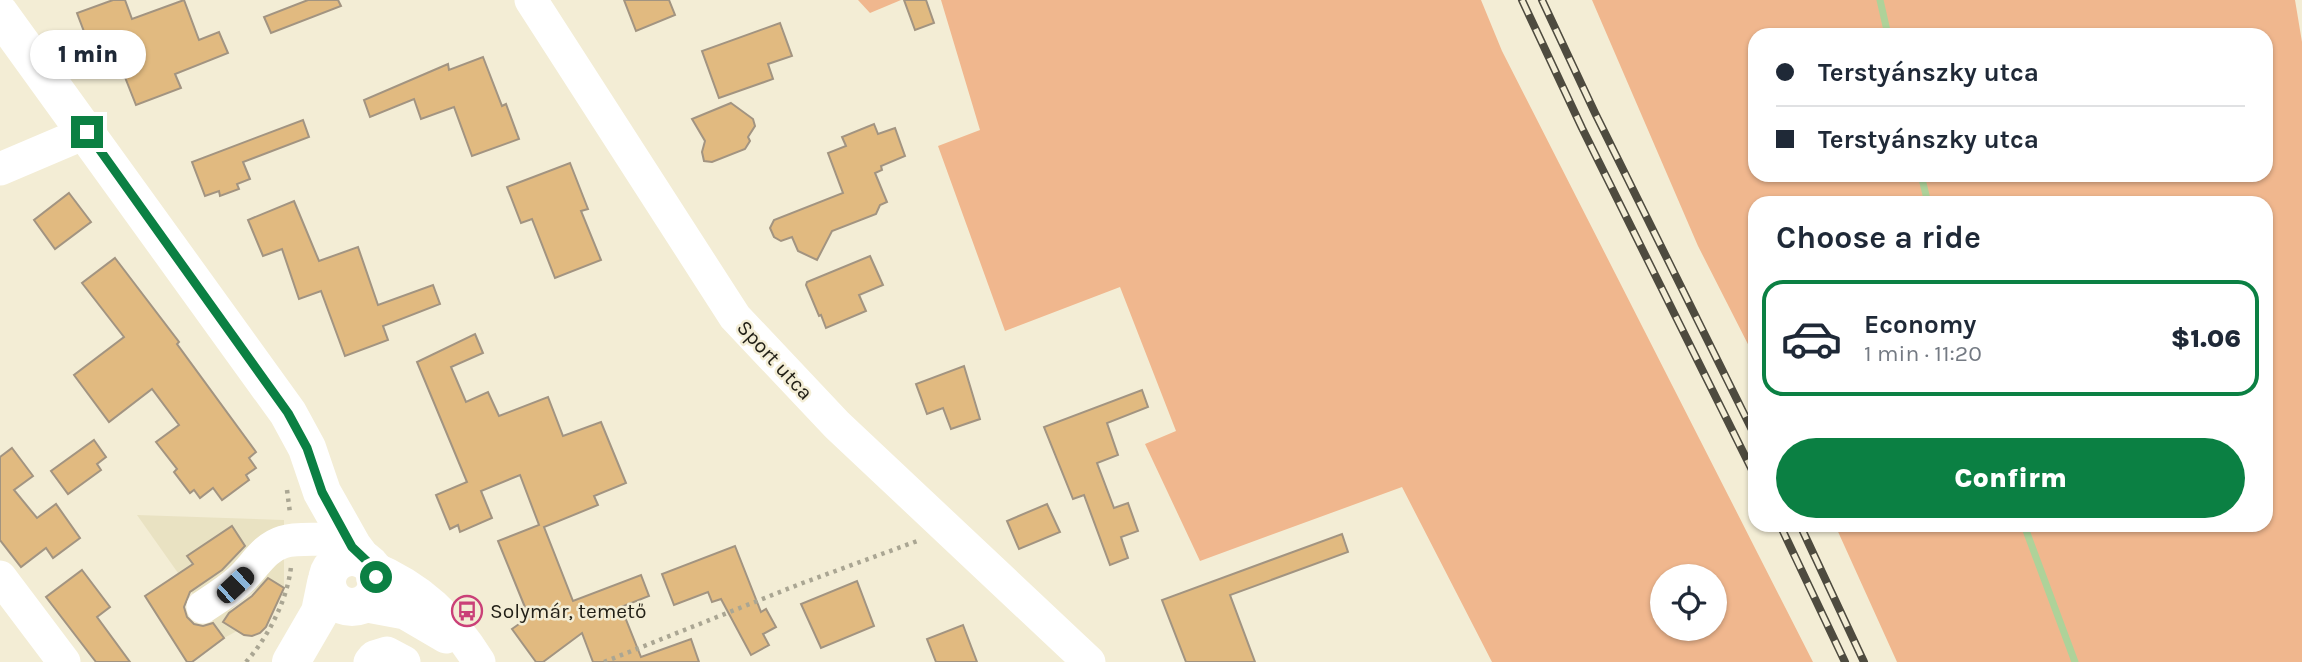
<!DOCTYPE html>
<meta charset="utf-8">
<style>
:root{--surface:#fff;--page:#f2f2f3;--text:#1f2937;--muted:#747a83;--line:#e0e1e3;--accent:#0b8043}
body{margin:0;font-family:Karla,sans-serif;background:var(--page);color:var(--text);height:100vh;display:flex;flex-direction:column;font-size:26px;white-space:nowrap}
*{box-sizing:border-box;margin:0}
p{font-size:23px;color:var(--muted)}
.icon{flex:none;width:38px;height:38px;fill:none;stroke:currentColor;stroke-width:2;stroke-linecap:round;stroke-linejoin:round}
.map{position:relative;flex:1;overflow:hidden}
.sheet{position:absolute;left:1748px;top:196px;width:525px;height:336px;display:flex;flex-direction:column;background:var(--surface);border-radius:21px;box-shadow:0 2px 5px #0004}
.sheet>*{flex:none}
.top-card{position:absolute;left:1748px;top:28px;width:525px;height:154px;border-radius:21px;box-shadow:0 2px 5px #0004;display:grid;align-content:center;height:154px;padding:0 28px;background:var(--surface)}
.fabs{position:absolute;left:1650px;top:564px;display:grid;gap:14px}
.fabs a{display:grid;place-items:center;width:77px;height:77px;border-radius:50%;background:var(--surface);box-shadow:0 2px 5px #0004;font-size:35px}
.end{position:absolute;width:32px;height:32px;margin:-16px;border:9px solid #0b8043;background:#fff;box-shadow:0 0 0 4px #fff}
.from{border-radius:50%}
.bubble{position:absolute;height:49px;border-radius:24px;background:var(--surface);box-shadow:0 2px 5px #0004;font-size:23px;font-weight:800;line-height:49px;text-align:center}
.car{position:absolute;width:21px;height:42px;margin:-21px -10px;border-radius:9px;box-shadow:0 0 5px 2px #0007;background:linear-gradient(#222 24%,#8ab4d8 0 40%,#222 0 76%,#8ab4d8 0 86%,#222 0)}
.top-card b{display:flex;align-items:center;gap:24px;height:66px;font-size:26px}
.top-card b+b{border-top:2px solid var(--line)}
.top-card i{width:18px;height:18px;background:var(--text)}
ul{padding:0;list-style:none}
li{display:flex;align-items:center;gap:21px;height:116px;margin:0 14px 10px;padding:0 14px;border:4px solid transparent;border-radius:21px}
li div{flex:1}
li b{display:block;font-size:26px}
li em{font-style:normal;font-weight:800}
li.current{border-color:var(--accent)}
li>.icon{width:63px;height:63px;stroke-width:1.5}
h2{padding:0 28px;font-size:32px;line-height:84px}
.primary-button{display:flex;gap:14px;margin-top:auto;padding:14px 28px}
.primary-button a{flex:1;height:80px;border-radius:42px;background:var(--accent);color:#fff;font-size:28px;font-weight:800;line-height:80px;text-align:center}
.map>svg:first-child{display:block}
.built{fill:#e9e2c2}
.green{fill:#f0b78e;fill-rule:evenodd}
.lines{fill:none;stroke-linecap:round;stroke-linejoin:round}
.stream{stroke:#aed299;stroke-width:7}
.building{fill:#e1ba80;stroke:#a29481;stroke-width:2}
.path{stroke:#aaa693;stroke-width:4.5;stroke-dasharray:3.5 5;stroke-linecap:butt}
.minor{stroke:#fff;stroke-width:33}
.major{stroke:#fff;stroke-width:38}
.rail-casing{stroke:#4e4b3f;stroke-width:8}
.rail{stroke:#f3edd5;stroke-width:5;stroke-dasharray:16;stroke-linecap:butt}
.route{stroke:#0b8043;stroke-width:9}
.labels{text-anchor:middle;stroke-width:5;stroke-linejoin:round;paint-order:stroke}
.street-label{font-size:21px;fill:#211f16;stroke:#f3edd5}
.poi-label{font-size:21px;fill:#211f16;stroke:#f3edd5;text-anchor:start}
</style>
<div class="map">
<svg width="2302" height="662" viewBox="0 0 2302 662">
<rect width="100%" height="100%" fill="#f3edd5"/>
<polygon class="built" points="137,515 284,520 284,588 271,580 236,603 231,610 231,615 237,631 224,638"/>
<g class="green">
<polygon points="858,0 901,0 870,13"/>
<path d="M941 0H1481L1502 51 1813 662H1492L1402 487 1200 561 1145 444 1176 431 1120 287 1005 331 938 146 980 130ZM1662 576H1715V628H1662Z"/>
<path d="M1592 0H2295L2302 42V662H1897L1835 525H2266V203H1755V358L1698 246ZM1755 35H2266V175H1755Z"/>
</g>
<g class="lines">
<g class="stream">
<polyline points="1880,0 1888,35"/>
<polyline points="1921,175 1928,203"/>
<polyline points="2024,525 2075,662"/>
</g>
</g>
<g class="building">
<polygon points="113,0 125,0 132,19 184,0 199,40 219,32 228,53 175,74 181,88 136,105 111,42 91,50 77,13"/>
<polygon points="308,0 338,0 341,6 271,33 264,17"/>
<polygon points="624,0 669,0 675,15 636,31"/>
<polygon points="904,0 926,0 934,23 915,30"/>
<polygon points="780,23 792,56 768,64 773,79 719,98 702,51"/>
<polygon points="483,57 502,106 506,104 519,139 472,156 454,107 421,119 414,99 370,117 364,100 448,64 449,70"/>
<polygon points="731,103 753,119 755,126 748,137 750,141 745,149 712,162 704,161 702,152 705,141 692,119"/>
<polygon points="303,120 309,137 243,162 250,179 237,184 239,189 220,196 219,191 205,196 192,162"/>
<polygon points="874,124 878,134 895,128 905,156 881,166 882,170 875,173 887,202 880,205 876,214 832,231 817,260 798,251 792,237 781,241 774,237 770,228 774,220 843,193 828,153 846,146 842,137"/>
<polygon points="570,163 588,209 581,211 601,260 555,278 532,219 521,223 507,187"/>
<polygon points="69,193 91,222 55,249 34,220"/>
<polygon points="294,201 319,261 358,247 378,305 433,285 440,304 383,326 388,340 345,356 321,291 299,299 282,249 263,256 248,220"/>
<polygon points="870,256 883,285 859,295 866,311 826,328 821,315 819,316 806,285 807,282"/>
<polygon points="115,258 179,342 177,344 256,452 249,458 256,468 246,475 249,480 222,500 213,488 200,498 194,490 190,493 174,472 177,469 156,442 179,425 152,389 109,422 74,375 124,337 82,283"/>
<polygon points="475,334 483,353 451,367 466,402 488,392 499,416 548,397 563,436 601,422 626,483 594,496 598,505 544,527 573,601 641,575 649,596 621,607 641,657 691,639 699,662 593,662 582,633 543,662 536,662 512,629 529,617 498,541 539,525 520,475 481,491 492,518 460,532 458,525 450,529 436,495 467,482 417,362"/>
<polygon points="964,366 980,419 951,429 943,408 927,414 916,384"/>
<polygon points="1142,390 1148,407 1107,423 1118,455 1097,463 1114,508 1128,503 1138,531 1121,537 1128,558 1110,565 1084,495 1073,499 1044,427"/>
<polygon points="94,440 106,457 97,464 101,470 68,494 51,471"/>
<polygon points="12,448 33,476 14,490 37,518 56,504 80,538 53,558 46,548 21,567 0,540 0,457"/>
<polygon points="1047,504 1060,532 1019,549 1007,521"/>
<polygon points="232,526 245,546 222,570 190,592 184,607 187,617 194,624 203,626 213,623 224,638 192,662 187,662 145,596 193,564 187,556"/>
<polygon points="1342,534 1348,552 1230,595 1255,662 1186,662 1162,600"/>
<polygon points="735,546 761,612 766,609 776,627 763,634 769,645 751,655 721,599 712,602 708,592 674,605 662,574"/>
<polygon points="82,570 110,607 97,617 130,662 96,662 46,597"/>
<polygon points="268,578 284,588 266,627 260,633 252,636 244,635 223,622 229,613 252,596"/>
<polygon points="857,581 874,626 821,648 801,604"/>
<polygon points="963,625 977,662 936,662 927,639"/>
</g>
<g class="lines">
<g class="path">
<polyline points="287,490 290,513"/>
<path d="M246 662C268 637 287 601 291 567"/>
<polyline points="604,662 800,584 920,540"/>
</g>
<g class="minor">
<polyline points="531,0 735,317 837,425 1089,662"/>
<polyline points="0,169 87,132"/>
<path d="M371 567C421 588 451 617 479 662"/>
<polyline points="0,577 64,662"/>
<polyline points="362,605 405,613 446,637"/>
<path d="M203 607C215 599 228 591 239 581 254 568 263 548 283 542 296 538 313 540 327 539"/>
<polyline points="370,662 374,657 387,653 404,662"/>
</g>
<g class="major">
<polyline points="0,14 288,413 307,448 322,492 353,547 362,559"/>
<circle cx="352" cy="582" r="25"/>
<polyline points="291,662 320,612 326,583"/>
</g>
<g class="rail-casing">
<g id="rail">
<polyline points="1522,0 1582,128 1755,476"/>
<polyline points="1542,0 1595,113 1755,436"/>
<polyline points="1780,525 1845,662"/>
<polyline points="1800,525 1864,662"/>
</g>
</g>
<use href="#rail" class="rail"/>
</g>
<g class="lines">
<polyline class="route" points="87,132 288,413 307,448 322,492 352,547 372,566 376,577"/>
</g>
<defs>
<g id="bus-ring" transform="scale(1.575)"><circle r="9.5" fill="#f3edd5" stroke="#ca4078" stroke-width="1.5"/><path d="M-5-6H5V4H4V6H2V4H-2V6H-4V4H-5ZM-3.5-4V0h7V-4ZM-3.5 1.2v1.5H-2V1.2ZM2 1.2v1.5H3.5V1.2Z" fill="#ca4078"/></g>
</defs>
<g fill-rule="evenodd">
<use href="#bus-ring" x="467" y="611"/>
</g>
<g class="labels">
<g class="street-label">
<text transform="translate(775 360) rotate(47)" y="7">Sport utca</text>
</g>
<g class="poi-label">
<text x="490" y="618">Solymár, temető</text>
</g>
</g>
</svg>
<div class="fabs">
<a><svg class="icon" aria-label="locate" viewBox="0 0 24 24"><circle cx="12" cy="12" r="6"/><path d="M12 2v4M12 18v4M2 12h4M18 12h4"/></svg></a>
</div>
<i class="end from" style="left:376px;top:577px"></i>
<i class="end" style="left:87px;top:132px"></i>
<div class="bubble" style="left:30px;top:30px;width:116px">1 min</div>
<i class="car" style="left:235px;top:585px;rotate:47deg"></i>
<div class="top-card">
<b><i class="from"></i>Terstyánszky utca</b>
<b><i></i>Terstyánszky utca</b>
</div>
<section class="sheet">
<h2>Choose a ride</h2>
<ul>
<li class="current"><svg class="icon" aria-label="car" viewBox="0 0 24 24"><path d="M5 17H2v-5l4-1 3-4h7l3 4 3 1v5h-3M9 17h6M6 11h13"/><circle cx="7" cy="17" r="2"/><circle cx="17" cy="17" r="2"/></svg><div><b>Economy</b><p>1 min · 11:20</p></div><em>$1.06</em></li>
</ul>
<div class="primary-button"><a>Confirm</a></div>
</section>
</div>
